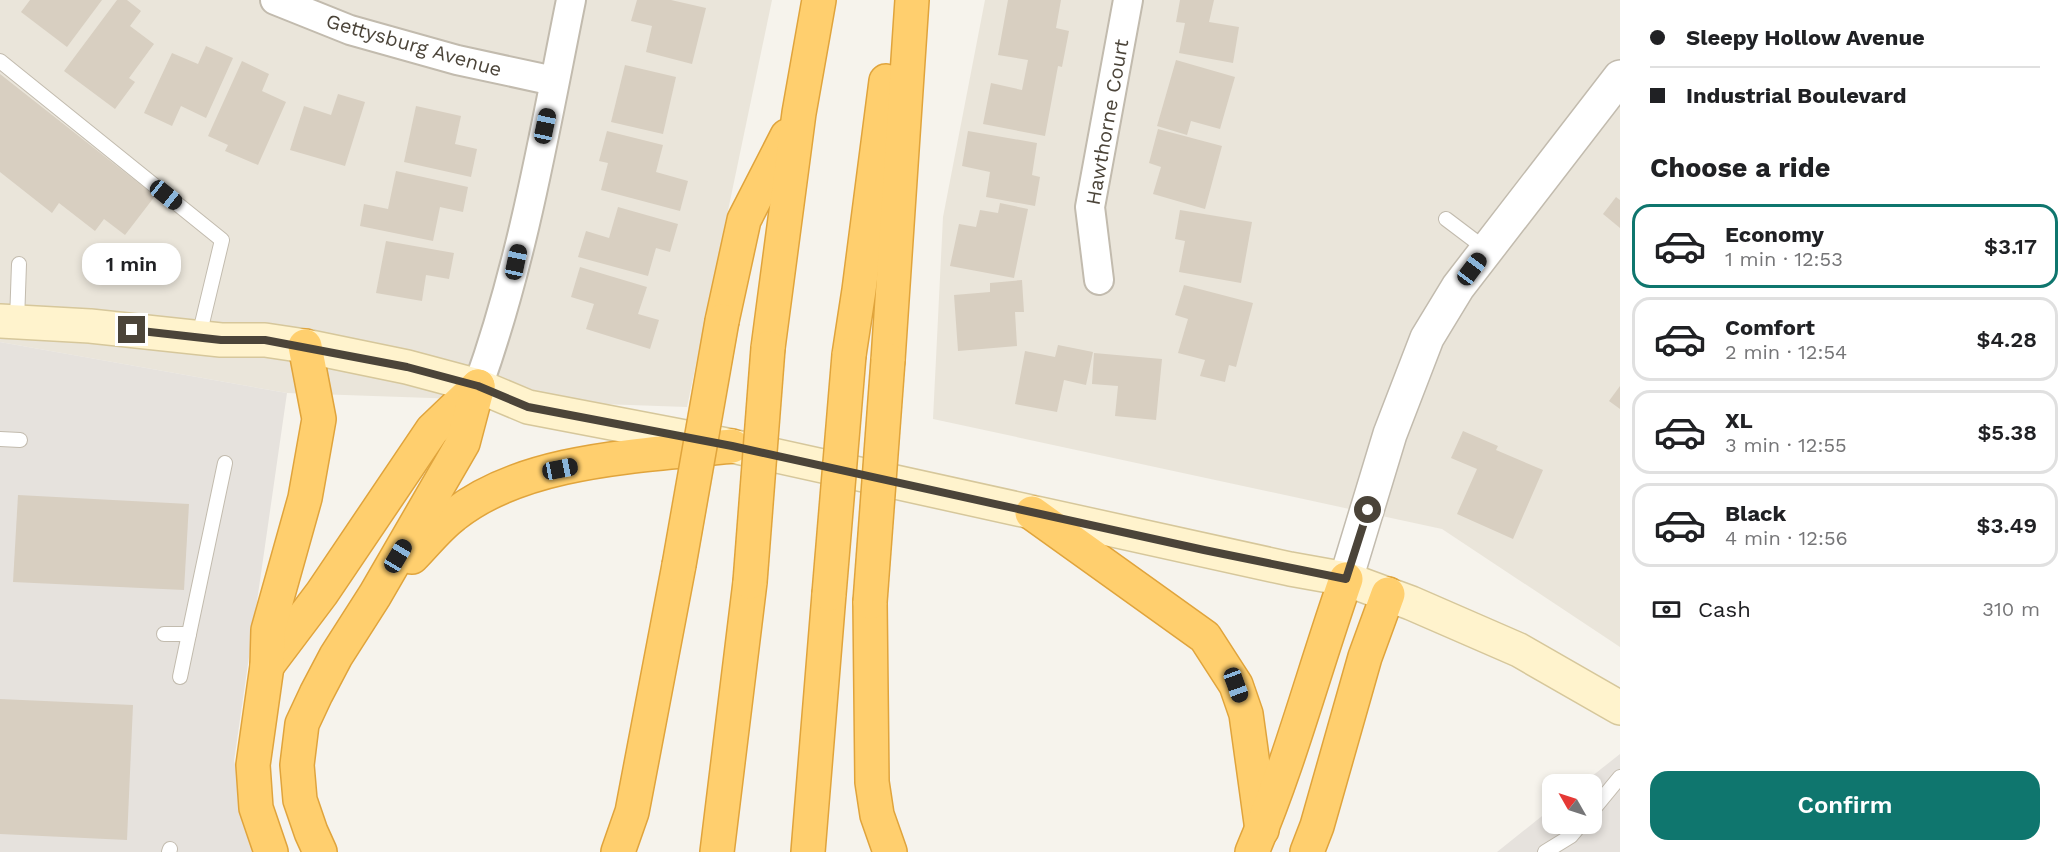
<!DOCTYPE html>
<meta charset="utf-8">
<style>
:root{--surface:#fff;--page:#f6f6f6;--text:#202124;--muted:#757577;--line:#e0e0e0;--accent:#0f766e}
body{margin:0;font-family:"Work Sans",sans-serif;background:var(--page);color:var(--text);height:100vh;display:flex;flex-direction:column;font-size:22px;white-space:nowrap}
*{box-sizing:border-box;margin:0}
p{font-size:20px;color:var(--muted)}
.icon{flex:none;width:33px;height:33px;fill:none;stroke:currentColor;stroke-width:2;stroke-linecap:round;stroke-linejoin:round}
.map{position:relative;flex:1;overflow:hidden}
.details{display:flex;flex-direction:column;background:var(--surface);width:450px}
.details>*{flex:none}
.banner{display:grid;align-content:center;height:132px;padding:0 30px;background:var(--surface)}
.needle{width:39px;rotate:309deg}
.fabs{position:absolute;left:1542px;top:774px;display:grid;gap:12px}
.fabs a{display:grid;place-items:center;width:60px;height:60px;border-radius:12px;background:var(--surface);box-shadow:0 3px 9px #0003;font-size:30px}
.end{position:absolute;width:27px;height:27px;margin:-14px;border:8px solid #4b4439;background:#fff;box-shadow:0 0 0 3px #fff}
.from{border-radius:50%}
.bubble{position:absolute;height:42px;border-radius:18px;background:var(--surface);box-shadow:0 3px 9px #0003;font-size:20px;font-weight:600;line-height:42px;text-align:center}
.car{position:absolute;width:18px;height:36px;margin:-18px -9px;border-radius:8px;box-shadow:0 0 4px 2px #0007;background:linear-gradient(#222 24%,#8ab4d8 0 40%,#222 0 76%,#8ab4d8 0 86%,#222 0)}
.banner b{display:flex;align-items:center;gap:21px;height:57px;font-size:22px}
.banner b+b{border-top:2px solid var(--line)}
.banner i{width:15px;height:15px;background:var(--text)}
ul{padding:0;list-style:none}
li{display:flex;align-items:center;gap:18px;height:84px;margin:0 12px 9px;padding:0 18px;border:3px solid var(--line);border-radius:18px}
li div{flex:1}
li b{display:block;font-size:22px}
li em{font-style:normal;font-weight:600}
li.current{border-color:var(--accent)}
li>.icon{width:54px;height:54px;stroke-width:1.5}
h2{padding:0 30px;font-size:27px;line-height:72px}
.pay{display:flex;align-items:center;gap:15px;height:66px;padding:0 30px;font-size:22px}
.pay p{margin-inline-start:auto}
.primary-button{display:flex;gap:12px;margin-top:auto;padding:12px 30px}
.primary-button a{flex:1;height:69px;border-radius:18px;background:var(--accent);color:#fff;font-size:24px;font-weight:600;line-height:69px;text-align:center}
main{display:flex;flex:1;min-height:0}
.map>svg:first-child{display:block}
.residential{fill:#eae5da}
.industrial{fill:#e6e2dd}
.building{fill:#d8cfc1}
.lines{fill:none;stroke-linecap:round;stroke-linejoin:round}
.service-casing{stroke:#c2bbae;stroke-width:16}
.minor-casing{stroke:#c2bbae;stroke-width:32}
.tertiary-casing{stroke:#c2bbae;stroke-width:36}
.secondary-casing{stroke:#d6c79b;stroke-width:36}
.motorway-casing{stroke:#e0a43c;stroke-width:36}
.service{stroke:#fff;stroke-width:14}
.minor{stroke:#fff;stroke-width:28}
.tertiary{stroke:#fff;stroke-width:33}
.secondary{stroke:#fff3cd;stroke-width:33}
.motorway{stroke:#ffcf6e;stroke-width:33}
.motorway-bridge-casing{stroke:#e0a43c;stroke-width:36;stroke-linecap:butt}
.motorway-bridge{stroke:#ffcf6e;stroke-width:33}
.route{stroke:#4b4439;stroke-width:8}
.labels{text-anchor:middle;stroke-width:6;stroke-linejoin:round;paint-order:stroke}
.street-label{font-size:20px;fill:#4b4439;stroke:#fff}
</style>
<main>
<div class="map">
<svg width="1620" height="852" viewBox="0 0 1620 852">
<rect width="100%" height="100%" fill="#f6f3ec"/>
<g class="residential">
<polygon points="0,0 772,0 687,407 287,393 0,342"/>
<polygon points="985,0 1620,0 1620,647 1442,529 933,419 943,217"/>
</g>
<g class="industrial">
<polygon points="0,342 287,393 234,761 264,852 0,852"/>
<polygon points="1620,754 1620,852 1497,852 1552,808 1552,824 1592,824 1592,784 1582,784"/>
</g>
<g class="building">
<polygon points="30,0 102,0 67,47 21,12"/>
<polygon points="117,0 127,0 141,11 130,26 154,44 129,78 135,82 115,109 64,71"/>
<polygon points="637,0 671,0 706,8 692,64 646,52 652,26 631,21"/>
<polygon points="1008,0 1061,0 1056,28 1069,31 1062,67 1058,66 1045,136 983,124 991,83 1022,90 1028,60 998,55"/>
<polygon points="1180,0 1214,0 1209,22 1239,27 1233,63 1179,53 1185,23 1176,22"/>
<polygon points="206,46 233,58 206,118 181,106 172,126 144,113 172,53 198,64"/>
<polygon points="1176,60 1235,77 1220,129 1191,121 1187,135 1157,126"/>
<polygon points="242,61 269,74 262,91 286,102 258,165 225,151 228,145 208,136"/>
<polygon points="625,65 676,77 663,134 611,122"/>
<polygon points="0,74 155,196 125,235 104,219 95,231 59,203 52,213 0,172"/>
<polygon points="338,94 365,102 345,166 290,150 304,106 331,115"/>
<polygon points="416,106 461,116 455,144 477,149 471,177 404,162"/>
<polygon points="1158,129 1222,146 1205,209 1153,194 1161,167 1149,163"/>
<polygon points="607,131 663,145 656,172 688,181 680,211 601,190 608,163 599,161"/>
<polygon points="968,131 1037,143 1032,175 1040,177 1035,206 986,197 990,172 962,166"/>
<polygon points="396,171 468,187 463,212 440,207 433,241 360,226 364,204 388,209"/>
<polygon points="1616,197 1620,200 1620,228 1603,214"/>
<polygon points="1000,203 1028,209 1014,278 950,266 959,224 976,227 980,210 998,213"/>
<polygon points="618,207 678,224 670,252 656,248 648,276 578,257 586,231 609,238"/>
<polygon points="1180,210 1252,222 1241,283 1179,272 1185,241 1175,239"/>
<polygon points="386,241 454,253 449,279 426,275 422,301 376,293"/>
<polygon points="580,267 647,287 638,314 659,320 650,349 586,329 594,304 571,297"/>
<polygon points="1022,280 1024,312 1015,312 1017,346 958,351 954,295 990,292 990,283"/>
<polygon points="1184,285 1253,303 1236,367 1229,365 1225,382 1200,376 1205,360 1178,353 1188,319 1175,315"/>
<polygon points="1058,345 1093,352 1086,385 1064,380 1057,412 1015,404 1025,351 1055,357"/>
<polygon points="1094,353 1162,359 1156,420 1115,416 1118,386 1092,384"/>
<polygon points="1620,386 1620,409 1609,401"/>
<polygon points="1463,431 1498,446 1496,450 1543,470 1513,539 1457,514 1477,469 1451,458"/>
<polygon points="18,495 189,504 184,590 13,582"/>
<polygon points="0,699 133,705 127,840 0,834"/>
</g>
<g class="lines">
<g class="service-casing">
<g id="service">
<polyline points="0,61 222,240 199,336"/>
<polyline points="1446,219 1487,250"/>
<polyline points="17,321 19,264"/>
<polyline points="0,439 20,440"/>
<polyline points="164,634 189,634 180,677"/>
<polyline points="189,634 225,463"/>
<polyline points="1592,811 1620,777"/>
<polyline points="169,852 170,849"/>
<polyline points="1545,852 1571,836 1581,824"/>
</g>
</g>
<g class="minor-casing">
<g id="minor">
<polyline points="275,0 350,30 457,60 554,81"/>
<polyline points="1099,280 1090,207 1128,0"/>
<path d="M478 386C523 261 545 129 571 0"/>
</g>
</g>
<g class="tertiary-casing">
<polyline id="tertiary" points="1346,579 1390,434 1427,338 1458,287 1620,77"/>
</g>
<g class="secondary-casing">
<polyline id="secondary" points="0,321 90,326 221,340 265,340 305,346 407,367 478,386 528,407 732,446 1290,569 1346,579 1411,603 1519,650 1620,708"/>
</g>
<g class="motorway-casing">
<g id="motorway">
<polyline points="722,321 744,220 787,136"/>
<polyline points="768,348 799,113 819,0"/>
<polyline points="849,355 859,290 886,81"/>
<polyline points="888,360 912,0"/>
<polyline points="1032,513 1205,637 1236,685 1246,714 1262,830"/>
<path d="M412 557C425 544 438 527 454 515 526 458 643 456 732 446"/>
<polyline points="870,602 872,782 877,815 890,852"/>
<polyline points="267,666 322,593 432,430 478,386"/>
<polyline points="271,852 256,808 253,765 267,666 268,630 305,498 319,419 305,346"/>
<polyline points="320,852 311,832 300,800 297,765 302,724 316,694 336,656 375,595 463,443 478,386"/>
<polyline points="618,852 632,812 679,565"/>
<polyline points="717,852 750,582"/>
<polyline points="808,852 829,594"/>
<path d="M1252 852C1290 763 1314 670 1346 579"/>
<polyline points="1307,852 1317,826 1365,657 1388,594"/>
</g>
</g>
<use href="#service" class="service"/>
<use href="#minor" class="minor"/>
<use href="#tertiary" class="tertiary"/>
<use href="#secondary" class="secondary"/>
<use href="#motorway" class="motorway"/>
<g class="motorway-bridge-casing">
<g id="motorway-bridge">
<polyline points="679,565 722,321"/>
<polyline points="750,582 768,348"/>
<polyline points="829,594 849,355"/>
<polyline points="870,602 888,360"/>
</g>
</g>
<use href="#motorway-bridge" class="motorway-bridge"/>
</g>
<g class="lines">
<polyline class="route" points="132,330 221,340 265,340 407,367 478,386 528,407 732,446 1204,550 1346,579 1368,510"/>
</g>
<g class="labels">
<g class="street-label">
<text transform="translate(414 45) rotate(16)" y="7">Gettysburg Avenue</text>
<text transform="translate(1107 122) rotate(-80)" y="7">Hawthorne Court</text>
</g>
</g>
</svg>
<div class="fabs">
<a><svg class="needle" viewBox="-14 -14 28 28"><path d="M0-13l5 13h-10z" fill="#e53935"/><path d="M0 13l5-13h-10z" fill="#757577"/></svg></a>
</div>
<i class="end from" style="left:1368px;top:510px"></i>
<i class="end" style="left:132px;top:330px"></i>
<div class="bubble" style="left:82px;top:243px;width:99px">1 min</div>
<i class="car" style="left:545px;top:126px;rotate:12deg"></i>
<i class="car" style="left:166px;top:195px;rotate:129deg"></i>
<i class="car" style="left:516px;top:262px;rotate:12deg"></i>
<i class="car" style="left:1472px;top:269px;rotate:37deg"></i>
<i class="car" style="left:560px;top:469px;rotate:79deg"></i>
<i class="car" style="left:398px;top:556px;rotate:31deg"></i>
<i class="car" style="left:1236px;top:685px;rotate:160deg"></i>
</div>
<section class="details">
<div class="banner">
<b><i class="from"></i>Sleepy Hollow Avenue</b>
<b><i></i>Industrial Boulevard</b>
</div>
<h2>Choose a ride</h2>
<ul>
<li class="current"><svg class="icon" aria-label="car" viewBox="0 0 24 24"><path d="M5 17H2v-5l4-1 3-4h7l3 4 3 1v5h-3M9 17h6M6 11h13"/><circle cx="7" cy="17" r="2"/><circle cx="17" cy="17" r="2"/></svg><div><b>Economy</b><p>1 min · 12:53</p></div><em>$3.17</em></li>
<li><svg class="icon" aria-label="car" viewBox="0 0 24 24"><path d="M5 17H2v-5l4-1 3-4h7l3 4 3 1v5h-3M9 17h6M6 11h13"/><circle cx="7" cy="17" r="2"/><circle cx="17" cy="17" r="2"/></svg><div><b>Comfort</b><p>2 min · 12:54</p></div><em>$4.28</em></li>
<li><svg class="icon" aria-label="car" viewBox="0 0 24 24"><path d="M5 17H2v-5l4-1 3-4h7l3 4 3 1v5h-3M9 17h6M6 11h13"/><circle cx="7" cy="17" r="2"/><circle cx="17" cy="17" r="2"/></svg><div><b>XL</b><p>3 min · 12:55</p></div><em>$5.38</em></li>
<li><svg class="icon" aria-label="car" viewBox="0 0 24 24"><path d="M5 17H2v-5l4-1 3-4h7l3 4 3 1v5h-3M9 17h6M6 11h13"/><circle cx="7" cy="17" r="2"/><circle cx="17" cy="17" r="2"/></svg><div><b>Black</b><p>4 min · 12:56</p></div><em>$3.49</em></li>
</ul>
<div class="pay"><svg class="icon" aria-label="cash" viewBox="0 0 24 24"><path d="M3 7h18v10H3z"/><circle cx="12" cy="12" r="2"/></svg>Cash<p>310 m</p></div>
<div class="primary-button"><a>Confirm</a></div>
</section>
</main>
